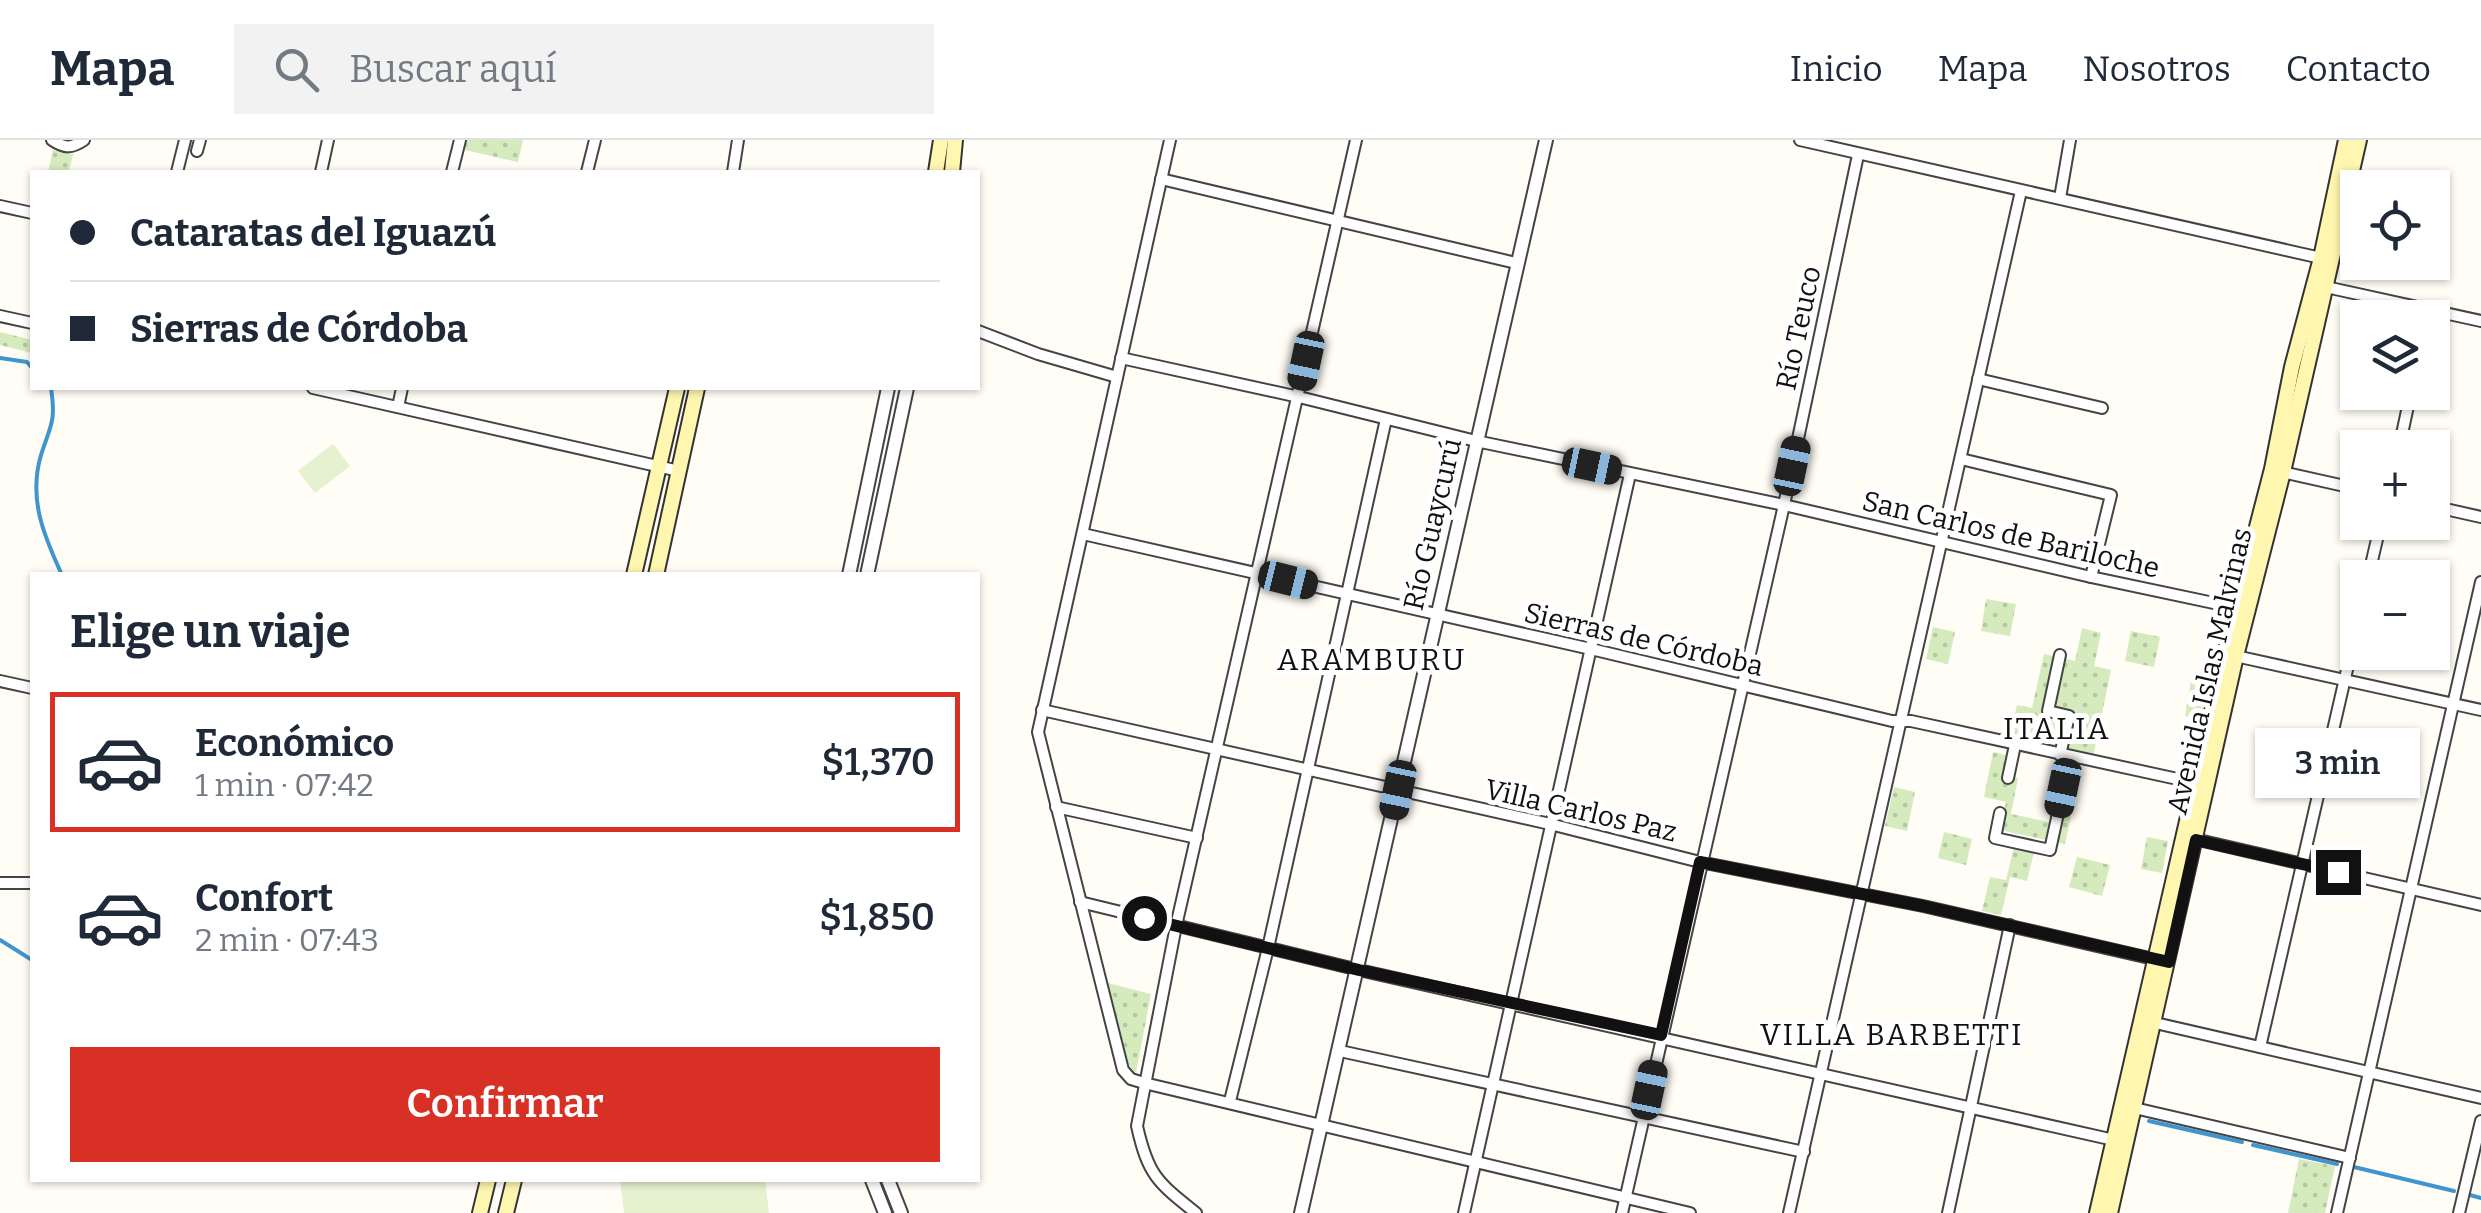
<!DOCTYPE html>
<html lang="es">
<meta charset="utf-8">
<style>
:root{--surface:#fff;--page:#f2f2f3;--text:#1f2937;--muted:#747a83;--line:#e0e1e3;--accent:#d93025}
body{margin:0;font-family:Bitter,serif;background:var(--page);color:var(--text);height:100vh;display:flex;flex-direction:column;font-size:38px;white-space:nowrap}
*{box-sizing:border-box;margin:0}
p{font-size:32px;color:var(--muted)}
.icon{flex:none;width:55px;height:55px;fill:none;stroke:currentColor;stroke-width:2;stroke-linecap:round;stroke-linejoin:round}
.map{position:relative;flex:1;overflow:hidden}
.sheet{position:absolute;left:30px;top:432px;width:950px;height:610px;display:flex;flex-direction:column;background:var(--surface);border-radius:0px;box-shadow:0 2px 8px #0004}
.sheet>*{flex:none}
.banner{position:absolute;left:30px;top:30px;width:950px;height:220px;border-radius:0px;box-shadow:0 2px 8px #0004;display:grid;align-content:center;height:220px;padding:0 40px;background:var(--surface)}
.buttons{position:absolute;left:2340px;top:30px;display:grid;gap:20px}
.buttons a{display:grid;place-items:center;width:110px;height:110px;border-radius:0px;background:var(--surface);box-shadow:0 2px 8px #0004;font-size:50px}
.end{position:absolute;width:45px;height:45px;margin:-22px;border:12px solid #111;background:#fff;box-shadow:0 0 0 5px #fff}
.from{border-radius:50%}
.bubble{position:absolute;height:70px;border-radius:0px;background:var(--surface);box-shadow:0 2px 8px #0004;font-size:32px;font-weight:600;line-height:70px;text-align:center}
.car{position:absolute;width:30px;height:60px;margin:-30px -15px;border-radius:12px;box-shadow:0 0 8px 2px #0007;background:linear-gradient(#222 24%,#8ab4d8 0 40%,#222 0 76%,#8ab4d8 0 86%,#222 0)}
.banner b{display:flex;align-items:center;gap:35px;height:95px;font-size:38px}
.banner b+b{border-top:2px solid var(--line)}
.banner i{width:25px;height:25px;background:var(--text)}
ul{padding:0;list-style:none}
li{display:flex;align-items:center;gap:30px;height:140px;margin:0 20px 15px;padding:0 20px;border:5px solid transparent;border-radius:0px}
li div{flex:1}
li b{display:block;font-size:38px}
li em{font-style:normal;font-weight:600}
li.selected{border-color:var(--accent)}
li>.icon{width:90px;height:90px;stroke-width:1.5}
h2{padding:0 40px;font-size:45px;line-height:120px}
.action{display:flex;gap:20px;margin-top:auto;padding:20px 40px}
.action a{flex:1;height:115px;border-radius:0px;background:var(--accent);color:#fff;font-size:40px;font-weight:600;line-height:115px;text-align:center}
header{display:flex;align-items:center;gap:60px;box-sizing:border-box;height:140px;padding:0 50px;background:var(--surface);border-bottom:2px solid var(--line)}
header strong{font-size:48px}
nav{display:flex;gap:55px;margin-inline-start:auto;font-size:35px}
.search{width:700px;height:90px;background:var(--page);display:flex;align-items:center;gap:25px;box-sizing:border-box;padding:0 35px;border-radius:0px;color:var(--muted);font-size:38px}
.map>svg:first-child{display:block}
.grass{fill:url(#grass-dots)}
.pitch{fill:#e6f2cf}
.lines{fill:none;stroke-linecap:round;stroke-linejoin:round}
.stream{stroke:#3f96cf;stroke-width:4}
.minor-casing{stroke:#444;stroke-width:14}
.tertiary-casing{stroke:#444;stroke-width:16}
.secondary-casing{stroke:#333;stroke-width:18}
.minor{stroke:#fff;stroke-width:10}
.tertiary{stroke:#fff;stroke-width:12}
.secondary{stroke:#fff6b0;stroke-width:14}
.route{stroke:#111;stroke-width:12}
.labels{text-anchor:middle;stroke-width:10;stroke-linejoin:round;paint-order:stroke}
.street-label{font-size:28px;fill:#111;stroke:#fff}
.neighbourhood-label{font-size:30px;letter-spacing:2.5px;fill:#111;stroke:#fff}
</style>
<header>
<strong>Mapa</strong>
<div class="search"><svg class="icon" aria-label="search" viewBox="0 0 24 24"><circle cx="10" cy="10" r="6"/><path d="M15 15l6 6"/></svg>Buscar aquí</div>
<nav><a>Inicio</a><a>Mapa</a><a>Nosotros</a><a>Contacto</a></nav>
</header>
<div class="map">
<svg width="2481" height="1073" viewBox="0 0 2481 1073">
<defs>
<pattern id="grass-dots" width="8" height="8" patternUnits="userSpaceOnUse" patternTransform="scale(2.5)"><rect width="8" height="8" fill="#d5ebbd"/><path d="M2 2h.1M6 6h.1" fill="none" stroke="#b6c8a1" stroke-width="1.8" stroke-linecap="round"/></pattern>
</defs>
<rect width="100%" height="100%" fill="#fffdf5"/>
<g class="grass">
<polygon points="467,0 523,0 518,22 465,10"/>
<polygon points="53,10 73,14 69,32 48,32"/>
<polygon points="0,192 32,200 32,213 0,205"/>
<polygon points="1986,459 2016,464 2010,496 1981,491"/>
<polygon points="1933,487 1955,492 1948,524 1926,519"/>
<polygon points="2082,488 2101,493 2094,526 2111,530 2093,617 2009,599 2017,565 2032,568 2044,514 2075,521"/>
<polygon points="2131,491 2160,497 2154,527 2125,521"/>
<polygon points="2191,541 2208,545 2201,579 2185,576"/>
<polygon points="1993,612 2006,615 2002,634 2018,638 2011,674 2059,684 2069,637 2079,639 2065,704 2000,690 2006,662 1984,657"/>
<polygon points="1894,647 1915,652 1907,691 1885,686"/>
<polygon points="1944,692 1972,699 1966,725 1938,718"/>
<polygon points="2147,697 2168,701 2162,733 2141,729"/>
<polygon points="2014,707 2034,712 2027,741 2010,737 2001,775 1982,771 1990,737 2006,740"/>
<polygon points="2077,717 2110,725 2102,756 2069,747"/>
<path d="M1108 843 1151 854 1136 933C1119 919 1113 865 1108 843Z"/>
<polygon points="2299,1019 2335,1026 2325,1073 2288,1073"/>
</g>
<g class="pitch">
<polygon points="333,304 350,326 315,353 298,331"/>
<polygon points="620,1040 765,1040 769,1073 624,1073"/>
</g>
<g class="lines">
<g class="stream">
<polyline points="0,218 27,222 32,228"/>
<path d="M51 248C56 282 51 284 41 315 28 359 44 396 62 435"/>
<polyline points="0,800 32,820"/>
<polyline points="2149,981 2242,1002"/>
<polyline points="2253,1005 2337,1024"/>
<polyline points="2354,1027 2454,1051"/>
<polyline points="2470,1055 2481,1058"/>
</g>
<g class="minor-casing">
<g id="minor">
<path d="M52 0C65 9 72 8 84 0"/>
<polyline points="1170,0 1038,592 1123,930 1131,939 1144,943 1690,1073"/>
<polyline points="1800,0 2321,118 2322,125"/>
<polyline points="197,11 200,0"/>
<polyline points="177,32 185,0"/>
<polyline points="321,32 328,0"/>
<polyline points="452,32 460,0"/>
<polyline points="587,32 595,0"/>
<polyline points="733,32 738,0"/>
<polyline points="1161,39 1516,123"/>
<polyline points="2060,58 2070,0"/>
<polyline points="0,66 32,73"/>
<polyline points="2325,142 2326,147 2481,181"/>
<polyline points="0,176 32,183"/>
<polyline points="978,191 1038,214 1117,237"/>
<polyline points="1121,218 1299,257 1476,301 1784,365 2091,437 2242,469"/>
<polyline points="1978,239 2102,268"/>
<polyline points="313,248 679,331"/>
<polyline points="398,267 402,248"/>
<polyline points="2399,308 2411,252"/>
<polyline points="1961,319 2111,355 2091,437"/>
<polyline points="2278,331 2358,349"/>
<polyline points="2432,366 2481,377"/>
<polyline points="1083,394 1591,509 1892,581 1911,581 2196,643"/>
<polyline points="2368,438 2381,382"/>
<polyline points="2231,515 2481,570"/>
<polyline points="0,541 32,548"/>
<polyline points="1042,570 1550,684 1700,722 1923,766 2158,820"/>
<polyline points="2060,615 2069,576 2048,571 2060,515"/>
<polyline points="2008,638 2015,605"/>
<polyline points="1056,667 1197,698"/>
<polyline points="2000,673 1995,698 2050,710 2070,618"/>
<polyline points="2190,698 2481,765"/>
<polyline points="0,743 32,743"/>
<polyline points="1080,762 1359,830 2114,1000"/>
<polyline points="2151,882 2481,958"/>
<polyline points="2260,907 2358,482"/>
<polyline points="1340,911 1804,1012"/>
<polyline points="1230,961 1268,808 1386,279"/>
<polyline points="2130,967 2350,1018"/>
<path d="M1196 1073C1157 1042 1148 1035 1137 986L1176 786 1356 0"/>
<polyline points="1464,1073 1630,334"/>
<polyline points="1622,1073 1784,365 1858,15"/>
<polyline points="1789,1073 2021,51"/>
<polyline points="1948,1073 2010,785"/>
<polyline points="2337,1073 2481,442"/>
<polyline points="2459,1073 2481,981"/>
</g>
</g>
<g class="tertiary-casing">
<g id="tertiary">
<polyline points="849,435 888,248"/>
<polyline points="867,435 907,248"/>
<polyline points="872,1040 885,1073"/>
<polyline points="888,1040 901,1073"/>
<polyline points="1301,1073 1546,0"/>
</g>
</g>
<g class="secondary-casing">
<g id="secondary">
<polyline points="936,32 941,0"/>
<polyline points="952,32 955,0"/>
<polyline points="634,435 677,248"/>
<polyline points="656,435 697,248"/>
<polyline points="480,1073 488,1040"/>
<polyline points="506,1073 514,1040"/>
<polyline points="2097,1073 2236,468 2272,329 2292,227 2321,118 2346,0"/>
<polyline points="2110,1073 2236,516 2283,332 2359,0"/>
</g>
</g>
<use href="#minor" class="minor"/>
<use href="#tertiary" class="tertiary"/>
<use href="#secondary" class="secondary"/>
</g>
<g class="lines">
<polyline class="route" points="1144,778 1359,830 1661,895 1700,722 1923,766 2169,822 2196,700 2338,732"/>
</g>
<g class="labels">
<g class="street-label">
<text transform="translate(1798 188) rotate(-78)" y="10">Río Teuco</text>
<text transform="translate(1432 384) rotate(-77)" y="10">Río Guaycurú</text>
<text transform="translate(2011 394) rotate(13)" y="10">San Carlos de Bariloche</text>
<text transform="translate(1644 499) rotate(13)" y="10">Sierras de Córdoba</text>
<text transform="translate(2209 531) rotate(-77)" y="10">Avenida Islas Malvinas</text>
<text transform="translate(1581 670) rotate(13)" y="10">Villa Carlos Paz</text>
</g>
<g class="neighbourhood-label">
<text x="1372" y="530">ARAMBURU</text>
<text x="2057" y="599">ITALIA</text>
<text x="1892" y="905">VILLA BARBETTI</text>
</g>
</g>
</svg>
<div class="buttons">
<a><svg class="icon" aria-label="locate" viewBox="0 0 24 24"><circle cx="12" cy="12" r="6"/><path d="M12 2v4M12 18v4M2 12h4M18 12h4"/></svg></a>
<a><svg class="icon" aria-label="layers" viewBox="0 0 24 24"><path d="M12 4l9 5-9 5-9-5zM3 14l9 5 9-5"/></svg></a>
<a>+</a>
<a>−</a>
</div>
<i class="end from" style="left:1144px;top:778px"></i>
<i class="end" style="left:2338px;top:732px"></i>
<div class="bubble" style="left:2255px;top:588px;width:165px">3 min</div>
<i class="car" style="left:1306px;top:221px;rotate:192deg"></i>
<i class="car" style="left:1592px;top:326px;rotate:102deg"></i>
<i class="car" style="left:1792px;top:326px;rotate:12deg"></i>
<i class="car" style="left:1288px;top:440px;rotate:104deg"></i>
<i class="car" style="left:2063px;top:648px;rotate:192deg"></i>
<i class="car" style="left:1398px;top:650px;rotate:192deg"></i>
<i class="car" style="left:1649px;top:950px;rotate:12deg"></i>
<div class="banner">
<b><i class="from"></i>Cataratas del Iguazú</b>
<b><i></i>Sierras de Córdoba</b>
</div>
<section class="sheet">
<h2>Elige un viaje</h2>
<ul>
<li class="selected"><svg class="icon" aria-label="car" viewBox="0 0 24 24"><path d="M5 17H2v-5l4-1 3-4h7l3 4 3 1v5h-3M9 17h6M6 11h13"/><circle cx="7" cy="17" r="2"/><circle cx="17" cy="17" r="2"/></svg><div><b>Económico</b><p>1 min · 07:42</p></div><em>$1,370</em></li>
<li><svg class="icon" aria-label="car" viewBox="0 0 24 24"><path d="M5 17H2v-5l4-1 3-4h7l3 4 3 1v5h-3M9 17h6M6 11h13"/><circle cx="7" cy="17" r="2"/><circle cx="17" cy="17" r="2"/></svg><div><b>Confort</b><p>2 min · 07:43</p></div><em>$1,850</em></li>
</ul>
<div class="action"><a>Confirmar</a></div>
</section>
</div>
